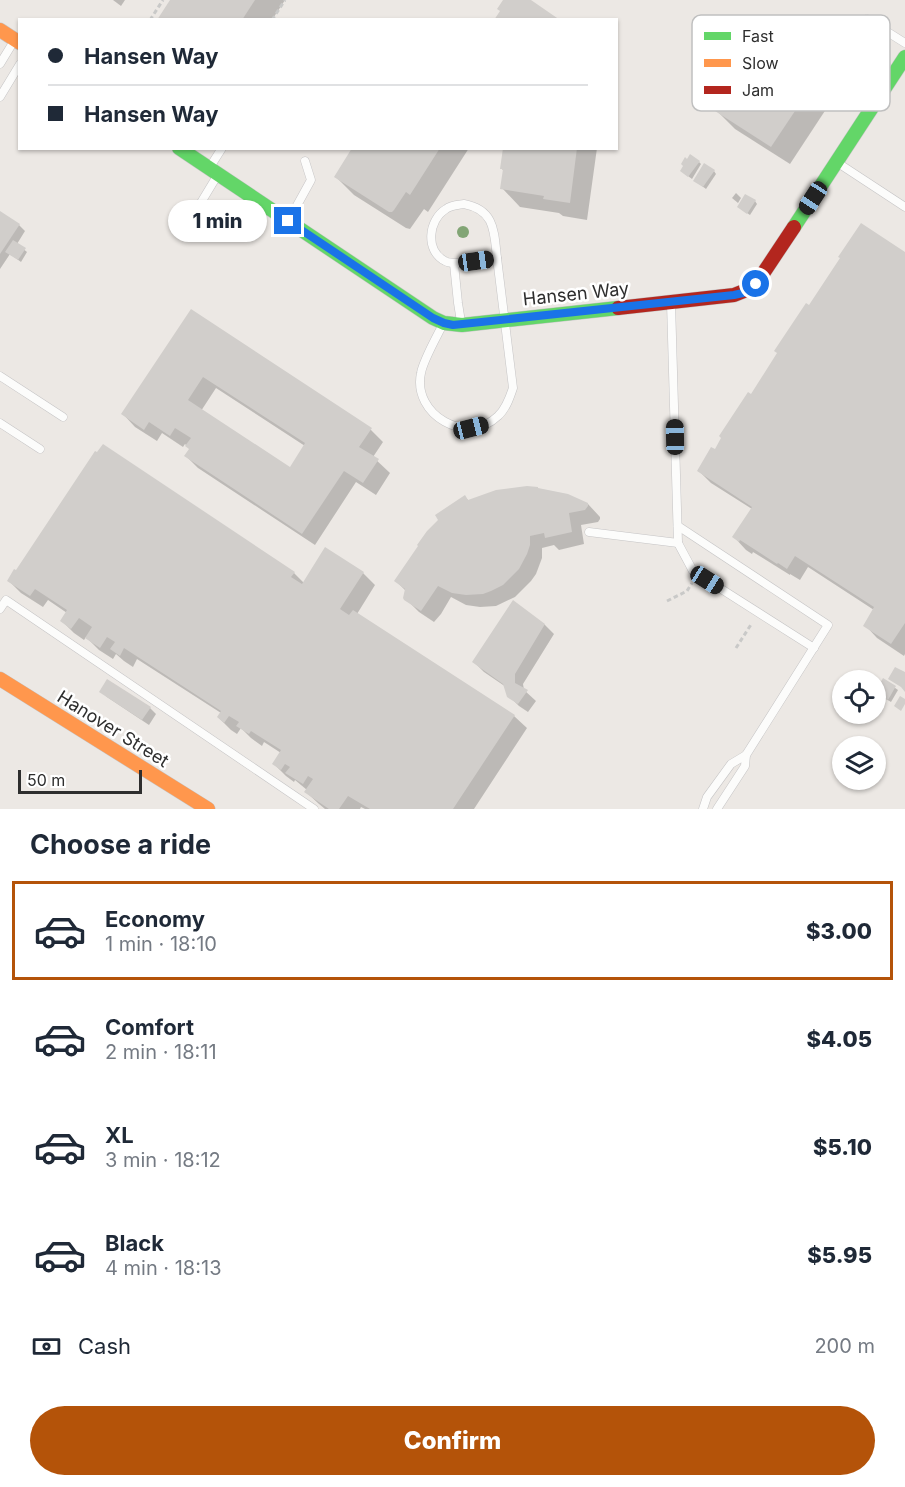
<!DOCTYPE html>
<meta charset="utf-8">
<style>
:root{--surface:#fff;--page:#f2f2f3;--text:#1f2937;--muted:#747a83;--line:#e0e1e3;--accent:#b45309}
body{margin:0;font-family:Inter,sans-serif;background:var(--page);color:var(--text);height:100vh;display:flex;flex-direction:column;font-size:22px;white-space:nowrap}
*{box-sizing:border-box;margin:0}
p{font-size:20px;color:var(--muted)}
.icon{flex:none;width:33px;height:33px;fill:none;stroke:currentColor;stroke-width:2;stroke-linecap:round;stroke-linejoin:round}
.map{position:relative;height:809px;overflow:hidden}
.sheet{display:flex;flex-direction:column;background:var(--surface);flex:1}
.sheet>*{flex:none}
.top-card{position:absolute;left:18px;top:18px;width:600px;height:132px;border-radius:0px;box-shadow:0 2px 4px #0004;display:grid;align-content:center;height:132px;padding:0 30px;background:var(--surface)}
.fabs{position:absolute;left:832px;top:670px;display:grid;gap:12px}
.fabs a{display:grid;place-items:center;width:54px;height:54px;border-radius:50%;background:var(--surface);box-shadow:0 2px 4px #0004;font-size:30px}
.scale{position:absolute;left:18px;bottom:15px;width:124px;box-sizing:border-box;padding-left:6px;border:3px solid #2e2e2e;border-top:0;font-size:16px;line-height:21px;white-space:nowrap;color:#2e2e2e;-webkit-text-stroke:4px #fff;paint-order:stroke}
.end{position:absolute;width:27px;height:27px;margin:-14px;border:8px solid #1a73e8;background:#fff;box-shadow:0 0 0 3px #fff}
.from{border-radius:50%}
.bubble{position:absolute;height:42px;border-radius:21px;background:var(--surface);box-shadow:0 2px 4px #0004;font-size:20px;font-weight:800;line-height:42px;text-align:center}
.car{position:absolute;width:18px;height:36px;margin:-18px -9px;border-radius:8px;box-shadow:0 0 4px 2px #0007;background:linear-gradient(#222 24%,#8ab4d8 0 40%,#222 0 76%,#8ab4d8 0 86%,#222 0)}
.top-card b{display:flex;align-items:center;gap:21px;height:57px;font-size:22px}
.top-card b+b{border-top:2px solid var(--line)}
.top-card i{width:15px;height:15px;background:var(--text)}
ul{padding:0;list-style:none}
li{display:flex;align-items:center;gap:18px;height:99px;margin:0 12px 9px;padding:0 18px;border:3px solid transparent;border-radius:0px}
li div{flex:1}
li b{display:block;font-size:22px}
li em{font-style:normal;font-weight:800}
li.active{border-color:var(--accent)}
li>.icon{width:54px;height:54px;stroke-width:1.5}
h2{padding:0 30px;font-size:27px;line-height:72px}
.pay{display:flex;align-items:center;gap:15px;height:66px;padding:0 30px;font-size:22px}
.pay p{margin-inline-start:auto}
.button{display:flex;gap:12px;margin-top:auto;padding:12px 30px}
.button a{flex:1;height:69px;border-radius:36px;background:var(--accent);color:#fff;font-size:24px;font-weight:800;line-height:69px;text-align:center}
.map>svg:first-child{display:block}
.shadow{fill:#0003;fill-rule:evenodd}
.building{fill:#d1cecb;fill-rule:evenodd}
.lines{fill:none;stroke-linecap:round;stroke-linejoin:round}
.lane-casing{stroke:#c5c4c5;stroke-width:9}
.fast-casing{stroke:#c5c4c5;stroke-width:15}
.slow-casing{stroke:#c5c4c5;stroke-width:15}
.jam-casing{stroke:#c5c4c5;stroke-width:15}
.path{stroke:#c9c9c8;stroke-width:3;stroke-dasharray:4.5 3;stroke-linecap:butt}
.lane{stroke:#fcfcfb;stroke-width:8}
.fast{stroke:#63d668;stroke-width:14}
.slow{stroke:#ff974d;stroke-width:14}
.jam{stroke:#b3261e;stroke-width:14}
.tree{fill:#82a575}
.route{stroke:#1a73e8;stroke-width:8}
.labels{text-anchor:middle;stroke-width:5;stroke-linejoin:round;paint-order:stroke}
.street-label{font-size:18px;fill:#2e2e2e;stroke:#fff}
.key{fill:#fff;stroke:#c0c0c0;stroke-width:1.5}
.key-label{font-size:16px;fill:#2e2e2e}
</style>
<div class="map">
<svg width="905" height="809" viewBox="0 0 905 809">
<rect width="100%" height="100%" fill="#ece8e4"/>
<g class="shadow">
<polygon points="113,0 125,0 121,6"/>
<polygon points="172,0 285,0 272,20 159,20"/>
<polygon points="766,37 820,73 838,91 790,164 735,129 717,111"/>
<polygon points="354,148 469,148 428,212 424,209 410,229 406,228 354,195 336,177"/>
<polygon points="504,148 597,148 587,220 563,216 559,213 520,207 502,188 504,171 501,168"/>
<polygon points="699,162 701,164 692,179 684,173"/>
<polygon points="714,171 716,174 706,189 698,183"/>
<polygon points="736,193 741,198 738,203 732,198"/>
<polygon points="755,201 757,204 750,215 741,209"/>
<polygon points="0,212 19,225 25,231 17,244 27,252 21,262 10,254 0,269"/>
<polygon points="905,253 905,654 904,656 877,638 865,625 874,610 808,567 800,580 790,574 790,575 753,552 752,554 746,550 734,537 752,509 711,483 698,470 715,451 810,307"/>
<path d="M191 311 371 430 383 442 373 457 390 473 376 495 356 482 315 545 198 468 186 456 190 449 185 444 183 447 162 433 157 441 135 427 123 414ZM216 388 305 446 290 469 201 411Z"/>
<polygon points="465,497 469,501 588,504 600,517 600,519 598,522 581,525 584,544 559,550 554,545 542,548 542,558 536,574 531,581 515,597 496,606 480,607 466,605 451,597 441,614 434,622 419,612 406,599 406,591 396,581"/>
<polygon points="294,573 304,583 363,573 375,585 357,614 514,716 527,728 474,809 365,809 361,807 360,809 325,809 319,804 306,792 307,790 295,780 294,782 286,776 274,764 281,753 264,742 262,746 251,738 241,728 237,734 231,730 218,717 221,713 137,659 133,667 124,661 116,654 113,659 99,650 86,637 84,640 74,633 62,621 67,613 48,600 43,607 21,593 9,581"/>
<polygon points="513,602 545,625 554,634 523,684 524,690 536,701 528,712 519,706 509,696 506,687 484,672 474,662"/>
<polygon points="884,680 898,690 891,702 879,695"/>
<polygon points="101,691 150,708 156,714 149,725 107,697"/>
</g>
<g class="building">
<polygon points="170,0 255,0 242,20 157,20"/>
<polygon points="503,0 531,0 560,20 494,20 500,11 497,9"/>
<polygon points="765,35 821,72 771,147 715,111"/>
<polygon points="352,148 440,148 410,195 406,192 394,210 392,212 389,212 334,177"/>
<polygon points="503,148 577,148 570,203 543,199 544,196 500,189 503,169 500,169"/>
<polygon points="690,154 700,161 688,177 680,171 683,166 681,164 685,157 687,159"/>
<polygon points="704,163 715,170 703,187 693,181"/>
<polygon points="745,194 756,200 747,214 737,207"/>
<polygon points="0,211 20,224 0,254"/>
<polygon points="861,223 905,252 905,623 891,644 863,626 874,607 795,556 787,569 778,563 777,564 740,540 739,542 732,537 752,507 697,471 711,447 715,449 721,438 719,436 748,392 751,394 777,353 774,351 806,303 809,305 840,258 838,257"/>
<polygon points="13,240 26,248 18,260 5,252"/>
<path d="M191 309 372 428 359 447 379 459 363 483 344 471 302 534 184 456 189 449 185 446 191 438 175 428 170 436 149 422 144 430 121 414ZM203 377 305 443 290 467 188 400Z"/>
<polygon points="103,444 295,572 291,577 302,584 325,547 364,572 340,609 349,615 353,610 515,715 453,809 370,809 348,796 339,809 329,809 304,792 313,779 308,776 303,784 285,773 290,767 285,764 281,770 272,764 281,750 251,731 249,734 236,726 239,722 229,716 224,723 217,717 221,711 124,648 120,656 110,649 115,642 107,637 100,648 85,638 92,627 79,618 71,629 60,621 67,610 35,589 30,596 7,581 14,569 16,570 95,451 97,452"/>
<polygon points="527,486 538,487 538,488 568,494 588,503 588,506 585,510 569,513 572,532 545,538 544,533 530,536 530,545 527,554 519,569 503,585 491,591 483,594 466,595 452,593 438,586 421,611 404,600 403,598 405,589 394,581 418,546 417,545 427,531 438,520 435,515 465,495 468,500 496,490"/>
<polygon points="513,600 545,624 515,674 515,683 528,690 518,704 507,697 503,684 472,662"/>
<polygon points="895,667 905,672 905,692 901,687 888,679"/>
<polygon points="883,678 896,686 888,700 876,693 876,690"/>
<polygon points="107,679 151,707 142,720 99,692"/>
<polygon points="900,696 905,699 905,704 901,711 894,706"/>
</g>
<g class="lines">
<g class="lane-casing">
<g id="lane">
<polyline points="867,19 905,43"/>
<polyline points="841,58 885,86"/>
<polyline points="0,64 14,41"/>
<polyline points="0,97 20,64"/>
<polyline points="838,163 905,207"/>
<polyline points="210,167 222,148"/>
<path d="M464 204C495 210 494 231 497 258 485 259 455 267 445 261 425 251 428 220 446 209 451 205 457 205 464 204Z"/>
<polyline points="289,220 311,180 305,161"/>
<polyline points="185,229 217,176"/>
<polyline points="454,264 458,303 461,322"/>
<polyline points="671,303 678,543 693,571 814,648"/>
<path d="M442 326C436 338 423 361 421 373 412 415 467 446 498 416 506 409 510 397 513 388L497 258"/>
<polyline points="0,376 63,417"/>
<polyline points="0,423 40,449"/>
<polyline points="678,526 828,625 746,755 745,766 717,809"/>
<polyline points="589,532 678,543"/>
<polyline points="0,609 6,600 314,809"/>
<polyline points="703,809 707,797 731,764 746,755"/>
</g>
</g>
<g class="fast-casing">
<g id="fast">
<polyline points="179,148 433,318 444,323 462,325 618,308"/>
<polyline points="794,227 905,57"/>
</g>
</g>
<g class="slow-casing">
<g id="slow">
<polyline points="0,30 20,43"/>
<polyline points="0,679 208,809"/>
</g>
</g>
<g class="jam-casing">
<polyline id="jam" points="618,308 734,295 749,289 758,281 794,227"/>
</g>
<g class="path">
<polyline points="150,20 163,0"/>
<polyline points="272,20 285,0"/>
<polyline points="667,601 687,591 692,583"/>
<polyline points="736,648 752,623"/>
</g>
<use href="#lane" class="lane"/>
<use href="#fast" class="fast"/>
<use href="#slow" class="slow"/>
<use href="#jam" class="jam"/>
</g>
<circle class="tree" cx="463" cy="232" r="6"/>
<g class="lines">
<polyline class="route" points="288,221 433,318 444,323 453,325 734,295 743,293 756,284"/>
</g>
<g class="labels">
<g class="street-label">
<text transform="translate(576 294) rotate(-6)" y="6">Hansen Way</text>
<text transform="translate(113 729) rotate(32)" y="6">Hanover Street</text>
</g>
</g>
<rect x="692" y="15" width="198" height="96" rx="9" class="key"/>
<rect x="704" y="32" width="27" height="8" fill="#63d668"/>
<rect x="704" y="59" width="27" height="8" fill="#ff974d"/>
<rect x="704" y="86" width="27" height="8" fill="#b3261e"/>
<g class="key-label">
<text x="742" y="42">Fast</text>
<text x="742" y="69">Slow</text>
<text x="742" y="96">Jam</text>
</g>
</svg>
<div class="fabs">
<a><svg class="icon" aria-label="locate" viewBox="0 0 24 24"><circle cx="12" cy="12" r="6"/><path d="M12 2v4M12 18v4M2 12h4M18 12h4"/></svg></a>
<a><svg class="icon" aria-label="layers" viewBox="0 0 24 24"><path d="M12 4l9 5-9 5-9-5zM3 14l9 5 9-5"/></svg></a>
</div>
<div class="scale">50 m</div>
<i class="end from" style="left:756px;top:284px"></i>
<i class="end" style="left:288px;top:221px"></i>
<div class="bubble" style="left:168px;top:200px;width:99px">1 min</div>
<i class="car" style="left:813px;top:198px;rotate:213deg"></i>
<i class="car" style="left:476px;top:261px;rotate:82deg"></i>
<i class="car" style="left:471px;top:428px;rotate:76deg"></i>
<i class="car" style="left:675px;top:437px;rotate:359deg"></i>
<i class="car" style="left:707px;top:580px;rotate:122deg"></i>
<div class="top-card">
<b><i class="from"></i>Hansen Way</b>
<b><i></i>Hansen Way</b>
</div>
</div>
<section class="sheet">
<h2>Choose a ride</h2>
<ul>
<li class="active"><svg class="icon" aria-label="car" viewBox="0 0 24 24"><path d="M5 17H2v-5l4-1 3-4h7l3 4 3 1v5h-3M9 17h6M6 11h13"/><circle cx="7" cy="17" r="2"/><circle cx="17" cy="17" r="2"/></svg><div><b>Economy</b><p>1 min · 18:10</p></div><em>$3.00</em></li>
<li><svg class="icon" aria-label="car" viewBox="0 0 24 24"><path d="M5 17H2v-5l4-1 3-4h7l3 4 3 1v5h-3M9 17h6M6 11h13"/><circle cx="7" cy="17" r="2"/><circle cx="17" cy="17" r="2"/></svg><div><b>Comfort</b><p>2 min · 18:11</p></div><em>$4.05</em></li>
<li><svg class="icon" aria-label="car" viewBox="0 0 24 24"><path d="M5 17H2v-5l4-1 3-4h7l3 4 3 1v5h-3M9 17h6M6 11h13"/><circle cx="7" cy="17" r="2"/><circle cx="17" cy="17" r="2"/></svg><div><b>XL</b><p>3 min · 18:12</p></div><em>$5.10</em></li>
<li><svg class="icon" aria-label="car" viewBox="0 0 24 24"><path d="M5 17H2v-5l4-1 3-4h7l3 4 3 1v5h-3M9 17h6M6 11h13"/><circle cx="7" cy="17" r="2"/><circle cx="17" cy="17" r="2"/></svg><div><b>Black</b><p>4 min · 18:13</p></div><em>$5.95</em></li>
</ul>
<div class="pay"><svg class="icon" aria-label="cash" viewBox="0 0 24 24"><path d="M3 7h18v10H3z"/><circle cx="12" cy="12" r="2"/></svg>Cash<p>200 m</p></div>
<div class="button"><a>Confirm</a></div>
</section>
